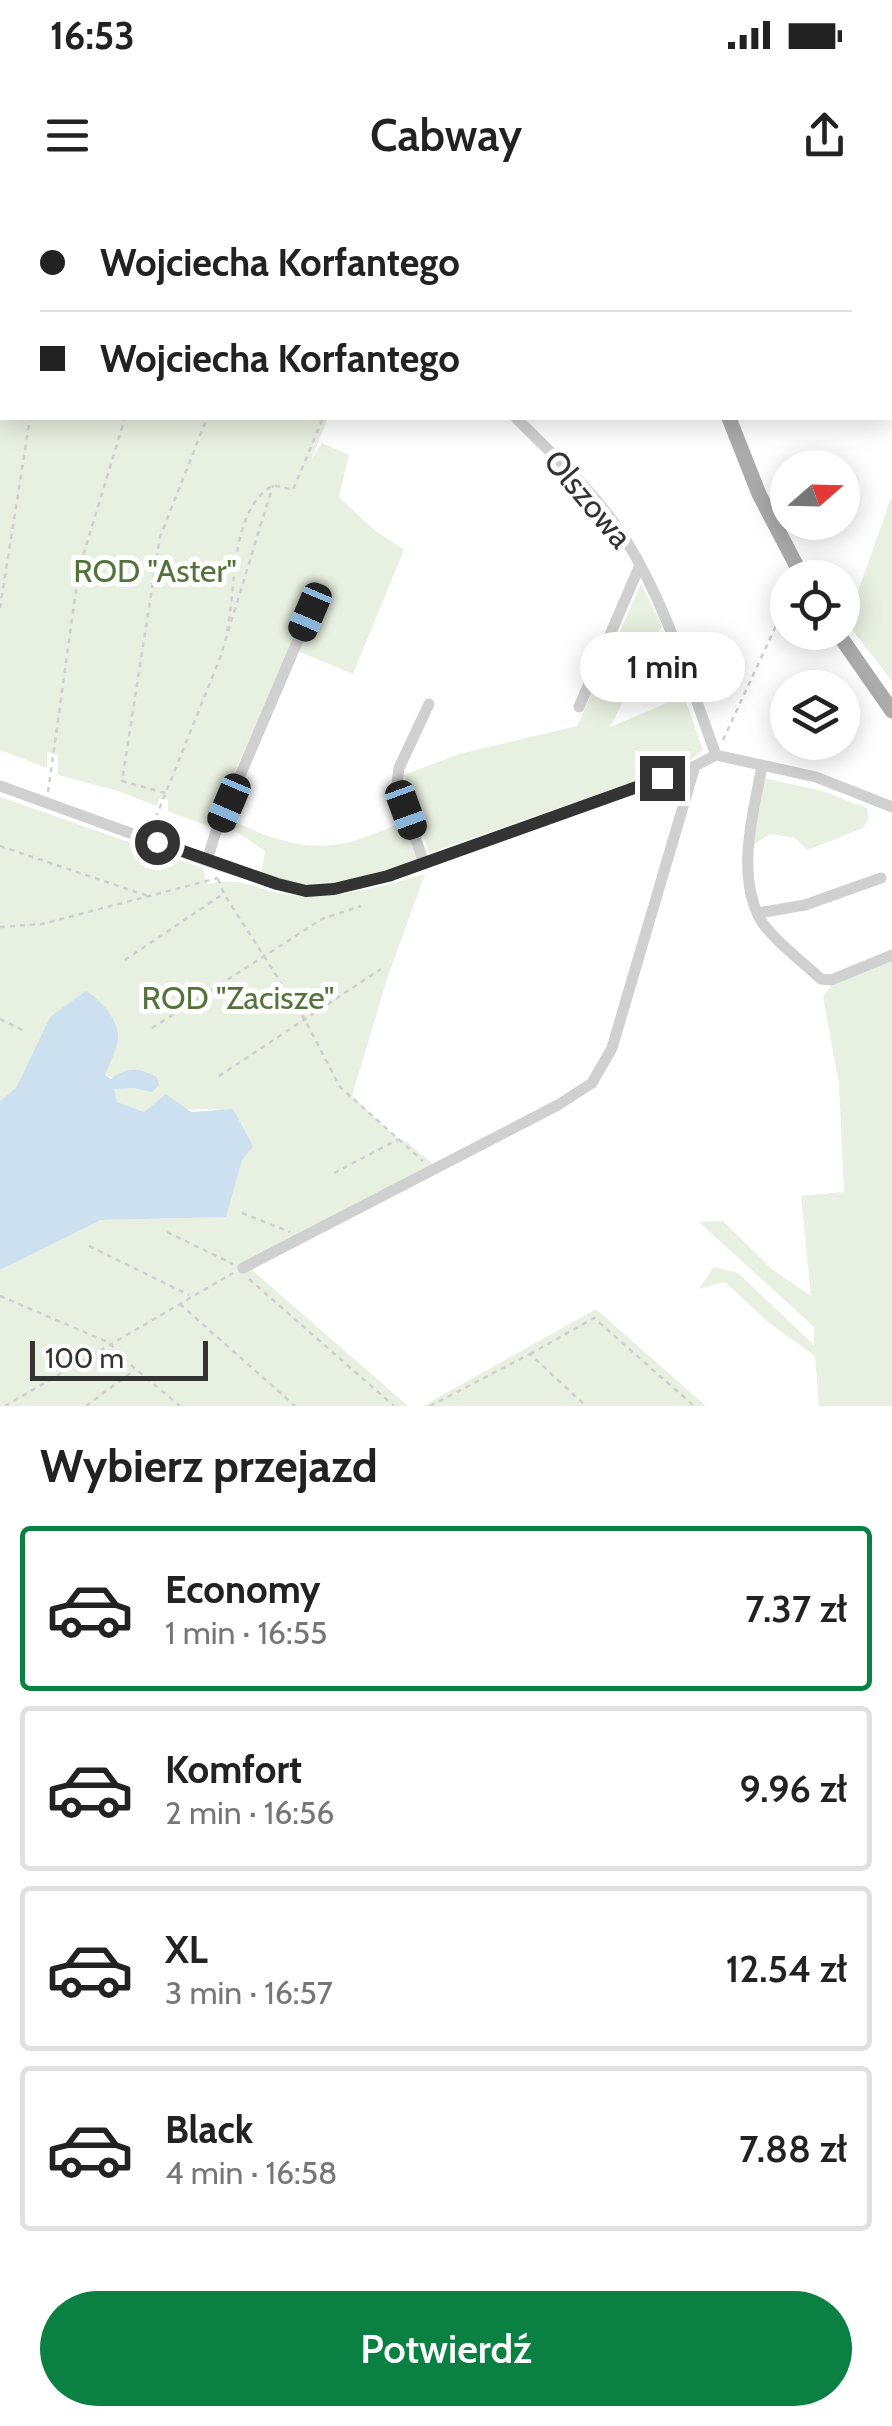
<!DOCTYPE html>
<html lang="pl">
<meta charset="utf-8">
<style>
:root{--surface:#fff;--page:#f6f6f6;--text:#222;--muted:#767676;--line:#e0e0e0;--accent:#0b8043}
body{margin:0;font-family:Cabin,sans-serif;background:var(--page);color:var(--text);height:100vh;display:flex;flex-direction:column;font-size:38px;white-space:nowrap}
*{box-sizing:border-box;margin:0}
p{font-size:32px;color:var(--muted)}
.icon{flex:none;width:55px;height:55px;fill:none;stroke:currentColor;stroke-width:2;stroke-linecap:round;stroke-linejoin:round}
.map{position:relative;height:1206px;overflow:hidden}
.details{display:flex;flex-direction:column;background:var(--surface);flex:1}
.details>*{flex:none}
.top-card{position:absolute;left:0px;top:0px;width:892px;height:220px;box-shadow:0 5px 25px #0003;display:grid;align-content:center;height:220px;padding:0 40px;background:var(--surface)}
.needle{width:65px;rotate:70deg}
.controls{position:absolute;left:770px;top:250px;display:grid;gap:20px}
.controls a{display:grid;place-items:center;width:90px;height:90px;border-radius:50%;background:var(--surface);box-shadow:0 5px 25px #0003;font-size:50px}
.scale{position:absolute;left:30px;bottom:25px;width:178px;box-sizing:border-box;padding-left:10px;border:5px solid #333;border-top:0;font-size:28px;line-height:35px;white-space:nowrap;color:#333;-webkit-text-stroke:8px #fff;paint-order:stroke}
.end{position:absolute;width:45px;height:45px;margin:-22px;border:12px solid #333;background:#fff;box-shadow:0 0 0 5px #fff}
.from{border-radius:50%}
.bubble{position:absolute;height:70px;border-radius:35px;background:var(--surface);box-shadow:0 5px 25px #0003;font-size:32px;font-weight:600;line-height:70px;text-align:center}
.car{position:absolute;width:30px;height:60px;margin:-30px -15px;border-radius:12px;box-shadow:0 0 8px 2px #0007;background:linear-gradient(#222 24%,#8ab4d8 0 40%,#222 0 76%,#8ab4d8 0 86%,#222 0)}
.top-card b{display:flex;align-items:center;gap:35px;height:95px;font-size:38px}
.top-card b+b{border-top:2px solid var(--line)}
.top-card i{width:25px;height:25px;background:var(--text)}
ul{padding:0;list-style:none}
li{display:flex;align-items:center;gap:30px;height:165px;margin:0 20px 15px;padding:0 20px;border:5px solid var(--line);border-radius:10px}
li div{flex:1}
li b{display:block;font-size:38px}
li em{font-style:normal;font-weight:600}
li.active{border-color:var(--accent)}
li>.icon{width:90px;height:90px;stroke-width:1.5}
h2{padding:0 40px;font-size:45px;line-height:120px}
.cta{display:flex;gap:20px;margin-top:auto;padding:20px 40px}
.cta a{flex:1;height:115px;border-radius:60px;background:var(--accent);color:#fff;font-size:40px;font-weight:600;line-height:115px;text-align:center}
.status{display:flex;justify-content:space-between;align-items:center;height:70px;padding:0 50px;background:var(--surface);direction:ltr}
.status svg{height:28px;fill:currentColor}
header{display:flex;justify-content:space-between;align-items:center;height:130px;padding:0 40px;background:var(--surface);font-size:45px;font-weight:600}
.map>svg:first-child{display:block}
.green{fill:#e8f0e1}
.water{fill:#cce0f0}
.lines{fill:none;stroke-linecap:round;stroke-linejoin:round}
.path{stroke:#d0d0d0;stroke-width:2.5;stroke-dasharray:5 5;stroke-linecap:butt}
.minor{stroke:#d0d0d0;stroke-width:11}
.major{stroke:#ababab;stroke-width:15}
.route{stroke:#333;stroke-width:12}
.labels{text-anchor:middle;stroke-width:10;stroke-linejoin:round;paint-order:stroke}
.street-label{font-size:32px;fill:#333;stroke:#fff}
.park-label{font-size:32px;fill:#53733b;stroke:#fff}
</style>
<div class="status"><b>16:53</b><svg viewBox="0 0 49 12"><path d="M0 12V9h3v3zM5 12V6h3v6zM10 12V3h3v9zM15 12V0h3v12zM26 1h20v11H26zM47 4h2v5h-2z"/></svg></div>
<header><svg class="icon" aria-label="menu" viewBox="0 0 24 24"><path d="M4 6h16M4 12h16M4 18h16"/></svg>Cabway<svg class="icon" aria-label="share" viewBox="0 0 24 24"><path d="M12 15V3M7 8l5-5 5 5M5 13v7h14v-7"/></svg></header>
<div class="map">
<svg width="892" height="1206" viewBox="0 0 892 1206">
<rect width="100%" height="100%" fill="#fff"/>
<g class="green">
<polygon points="0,161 2,218 328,218 311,260 322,243 349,255 339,297 373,329 404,350 353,474 290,448 210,627 168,611 168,599 159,599 157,606 118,591 58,575 58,555 47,552 47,568 0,550"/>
<polygon points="892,295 892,481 843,418 856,397"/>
<polygon points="641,384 662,426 610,527 684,496 703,550 687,563 429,653 404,575 459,554 577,526"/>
<polygon points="764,578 822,591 867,608 869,618 863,628 807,650 795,638 770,634 753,645"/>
<path d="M0 597 203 668 207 684C241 676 253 689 284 694 334 701 377 688 425 674L388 776 352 896 398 939 407 942 440 970 251 1069 408 1206H0V1070L101 1020 225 1017 242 960 216 909C196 911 159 906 144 912L117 902 113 889 133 888 152 892 105 875 50 817 16 888 0 901Z"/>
<path d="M230 620C274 640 312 655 360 639 375 634 389 627 405 622L417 660 361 678 311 686 261 674 265 651 238 633 222 627Z"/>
<polygon points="892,760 892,1206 819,1206 815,1156 768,1122 725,1082 699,1089 714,1067 738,1073 814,1145 814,1127 699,1022 723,1021 772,1069 811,1096 801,996 844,992 839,884 823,797 833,784"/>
<polygon points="596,1109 706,1206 423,1206"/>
</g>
<path class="water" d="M86 791C100 799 118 820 118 836 118 848 109 864 105 875L111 879C129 866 138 868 157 877L159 885 152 892 133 888 114 889 117 902 144 912 166 894 191 912 233 909 253 946 242 960 226 1017 101 1020 0 1070V901L16 888 50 817Z"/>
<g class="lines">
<g class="path">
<polyline points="0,171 2,172"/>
<polyline points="0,408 30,218"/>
<path d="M227 431C237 386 229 312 273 285L293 290 323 218"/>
<polyline points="723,540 788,400"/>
<polyline points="48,592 79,369 125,218"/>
<polyline points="165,593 122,581 160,337 207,218"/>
<polyline points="152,627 220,458 273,285"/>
<polyline points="0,646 151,697"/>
<polyline points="218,679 224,694 305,820 340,887 423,961"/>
<polyline points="0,727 42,724 218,678"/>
<polyline points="125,760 223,694"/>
<polyline points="0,819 22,830"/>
<polyline points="152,828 322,719 361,706"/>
<polyline points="219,876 381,769"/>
<polyline points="334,973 399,939"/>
<polyline points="242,1013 290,1032"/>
<polyline points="167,1032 233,1064"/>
<polyline points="89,1046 189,1095"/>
<polyline points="249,1079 394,1206"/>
<polyline points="0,1096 110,1143 120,1156 180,1206"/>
<polyline points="180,1104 295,1206"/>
<polyline points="530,1154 594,1118 694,1206"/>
<polyline points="5,1206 233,1073"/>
<polyline points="86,1206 133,1171"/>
<polyline points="430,1206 530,1154 586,1206"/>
</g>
<g class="minor">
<polyline points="195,0 200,2"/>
<polyline points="374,2 375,0"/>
<polyline points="530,2 531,0"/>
<path d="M516 218C553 255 595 292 624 337 666 403 689 482 716 555"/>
<polyline points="579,507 640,365"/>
<path d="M762 566C753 614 736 673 760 719 771 738 804 763 821 779L831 780 892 755"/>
<polyline points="0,586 221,666 306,691 333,689 388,676 695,566 716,555 816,577 892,607"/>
<polyline points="207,661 215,634 310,412"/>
<polyline points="424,663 397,584 399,568 429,504"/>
<polyline points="758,713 805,705 881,678"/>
<polyline points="243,1068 558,905 592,883 612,848 695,566"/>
</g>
<g class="major">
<polyline points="677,0 677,2"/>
<polyline points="729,218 759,294 803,378"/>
<polyline points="837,432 892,511"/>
</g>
</g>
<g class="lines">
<polyline class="route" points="157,642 277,684 306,691 334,689 388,676 662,578"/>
</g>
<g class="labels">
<g class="street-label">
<text transform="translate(588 299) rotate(50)" y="11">Olszowa</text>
</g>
<g class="park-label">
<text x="155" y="382">ROD "Aster"</text>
<text x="238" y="809">ROD "Zacisze"</text>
</g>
</g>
</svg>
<div class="controls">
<a><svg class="needle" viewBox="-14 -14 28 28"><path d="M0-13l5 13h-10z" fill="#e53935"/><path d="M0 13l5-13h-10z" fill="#767676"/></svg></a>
<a><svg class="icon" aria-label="locate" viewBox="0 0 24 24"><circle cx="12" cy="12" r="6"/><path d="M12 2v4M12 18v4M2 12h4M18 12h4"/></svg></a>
<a><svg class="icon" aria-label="layers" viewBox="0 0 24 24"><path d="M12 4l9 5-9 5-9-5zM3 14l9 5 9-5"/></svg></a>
</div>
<div class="scale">100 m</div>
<i class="end from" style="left:157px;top:642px"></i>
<i class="end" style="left:662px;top:578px"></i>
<div class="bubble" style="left:580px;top:432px;width:165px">1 min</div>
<i class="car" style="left:310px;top:412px;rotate:203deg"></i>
<i class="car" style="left:229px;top:603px;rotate:203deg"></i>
<i class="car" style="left:406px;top:610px;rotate:160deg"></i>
<div class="top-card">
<b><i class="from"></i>Wojciecha Korfantego</b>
<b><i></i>Wojciecha Korfantego</b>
</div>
</div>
<section class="details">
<h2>Wybierz przejazd</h2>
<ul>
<li class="active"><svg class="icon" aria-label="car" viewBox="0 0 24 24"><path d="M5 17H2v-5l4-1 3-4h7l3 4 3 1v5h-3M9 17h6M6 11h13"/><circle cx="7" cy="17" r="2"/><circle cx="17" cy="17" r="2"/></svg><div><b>Economy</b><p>1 min · 16:55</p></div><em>7.37 zł</em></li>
<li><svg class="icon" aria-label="car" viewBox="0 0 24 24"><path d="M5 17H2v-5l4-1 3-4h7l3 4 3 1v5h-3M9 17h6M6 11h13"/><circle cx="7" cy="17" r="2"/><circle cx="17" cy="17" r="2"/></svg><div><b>Komfort</b><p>2 min · 16:56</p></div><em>9.96 zł</em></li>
<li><svg class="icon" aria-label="car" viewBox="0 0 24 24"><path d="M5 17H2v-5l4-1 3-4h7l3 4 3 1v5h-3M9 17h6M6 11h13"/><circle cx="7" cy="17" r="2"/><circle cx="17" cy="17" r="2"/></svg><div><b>XL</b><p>3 min · 16:57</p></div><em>12.54 zł</em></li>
<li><svg class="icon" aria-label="car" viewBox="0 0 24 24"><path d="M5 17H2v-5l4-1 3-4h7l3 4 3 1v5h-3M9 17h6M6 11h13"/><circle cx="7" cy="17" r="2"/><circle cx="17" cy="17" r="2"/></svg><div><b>Black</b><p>4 min · 16:58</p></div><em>7.88 zł</em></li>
</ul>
<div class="cta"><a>Potwierdź</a></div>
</section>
